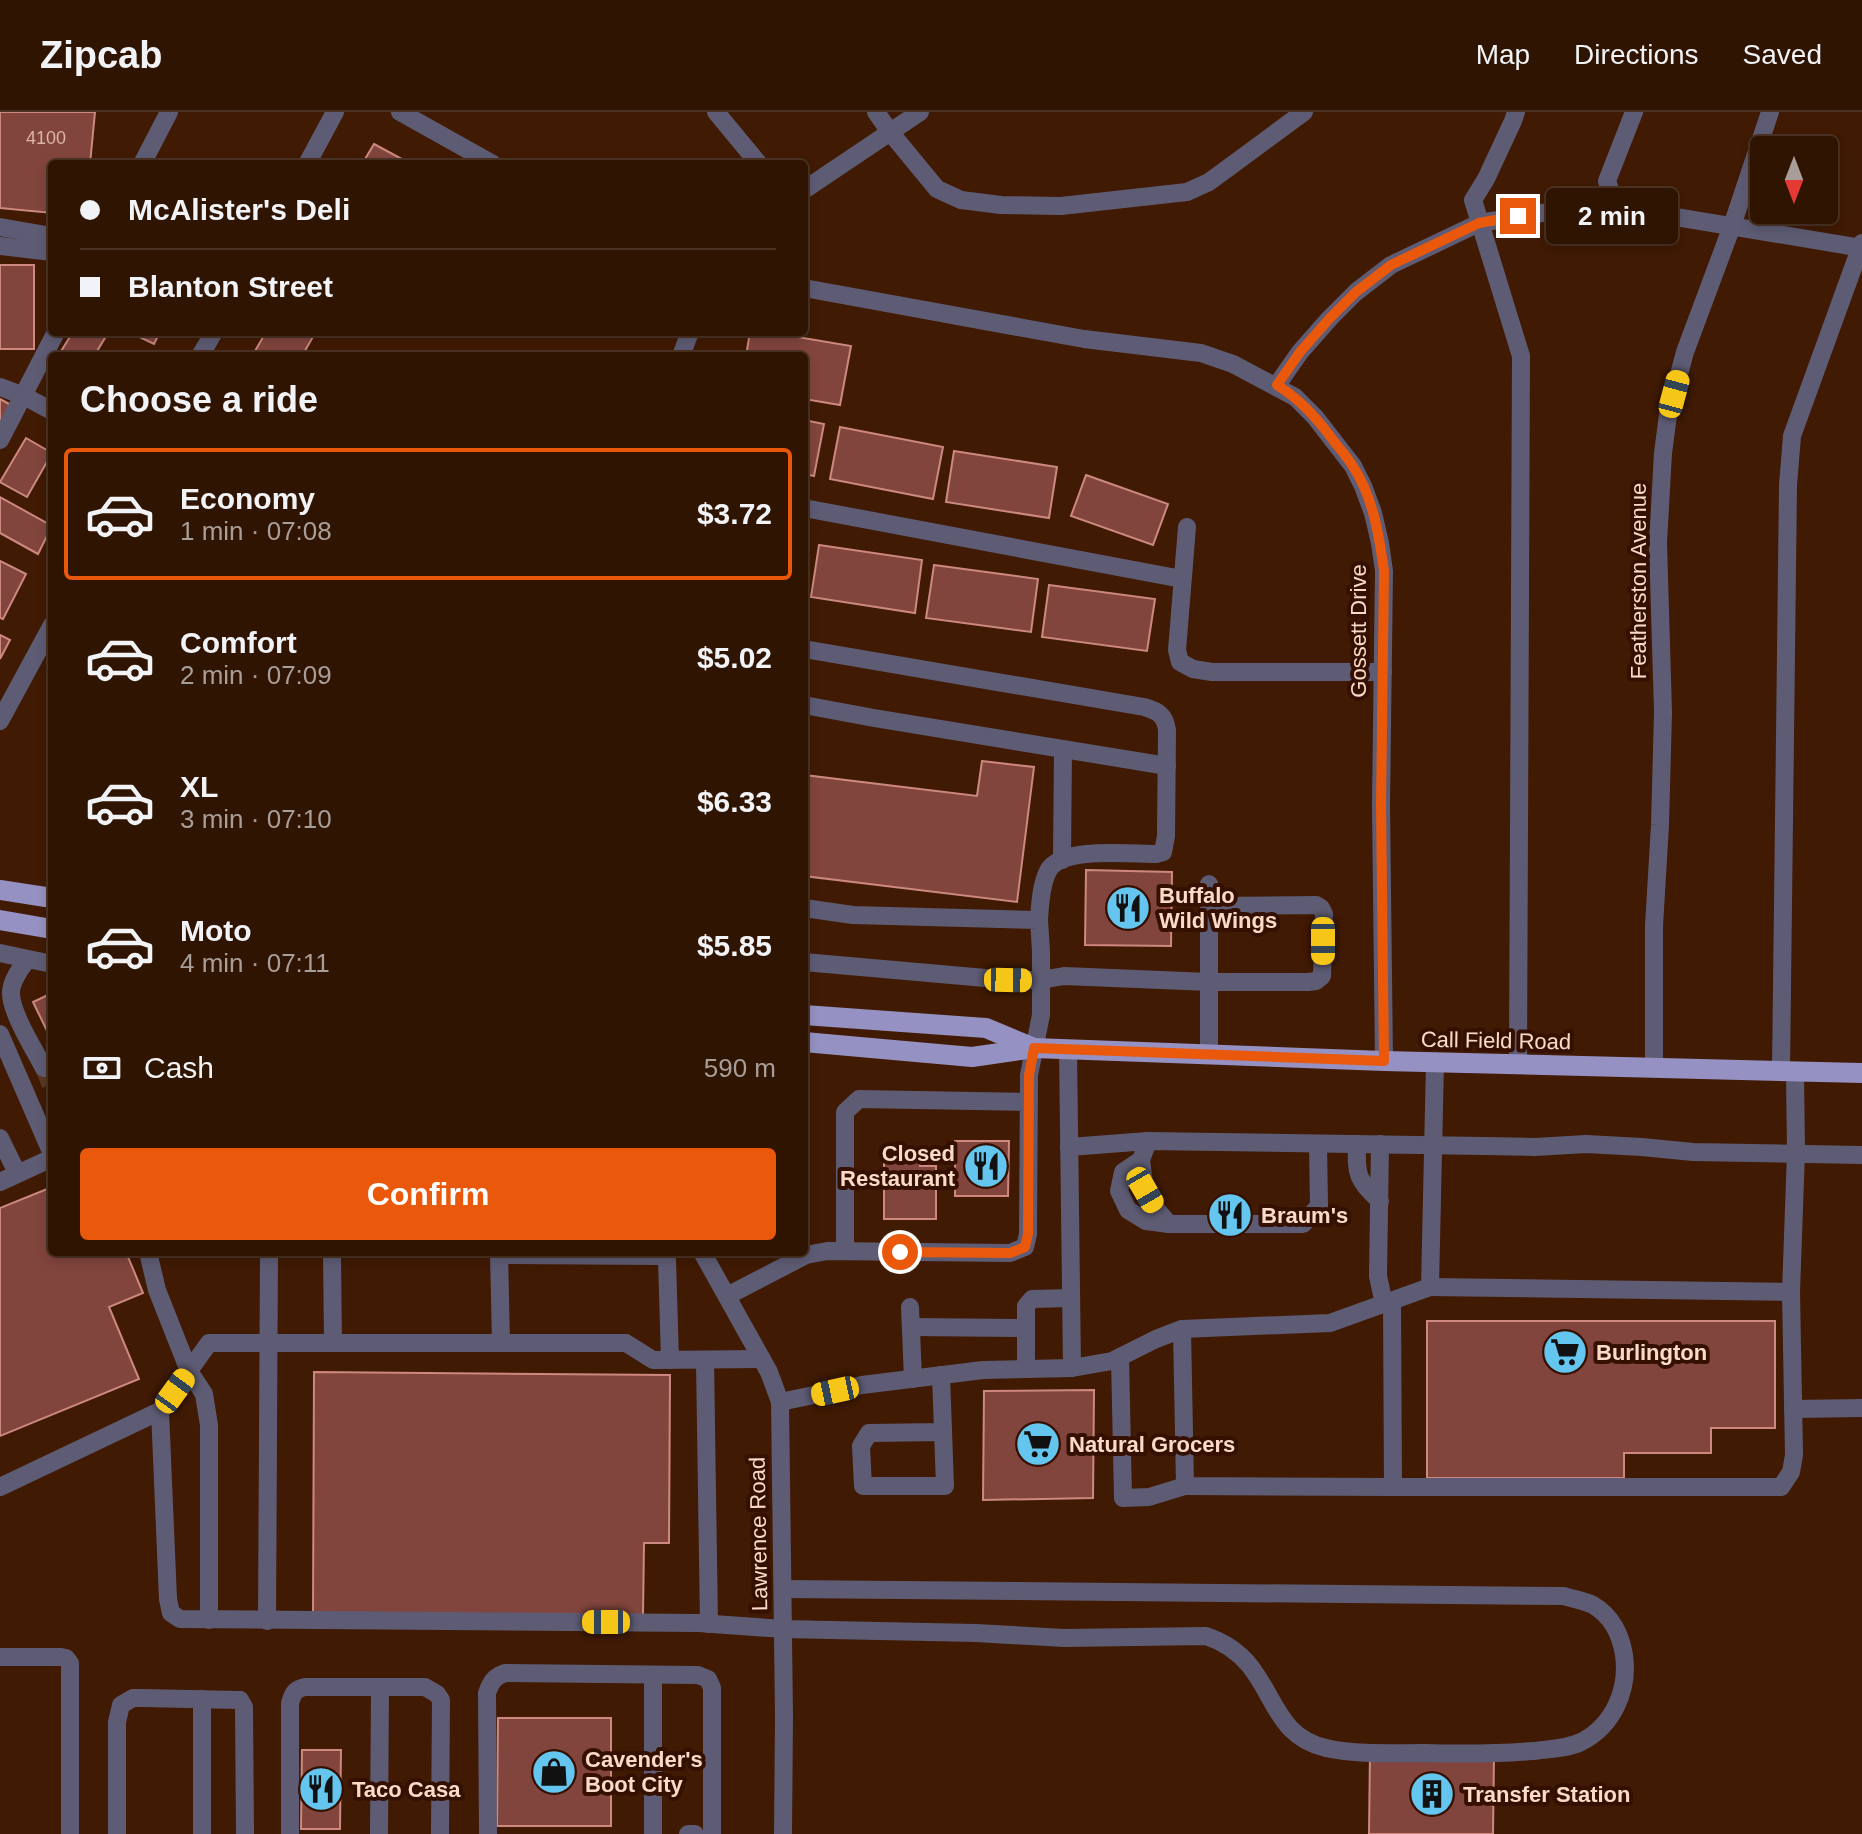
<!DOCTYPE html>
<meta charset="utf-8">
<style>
:root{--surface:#301402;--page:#3c2111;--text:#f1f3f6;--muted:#a89e99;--line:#4b3324;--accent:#ea580c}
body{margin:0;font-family:Arial,sans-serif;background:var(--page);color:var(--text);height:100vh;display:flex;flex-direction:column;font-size:30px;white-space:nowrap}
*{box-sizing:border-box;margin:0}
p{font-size:26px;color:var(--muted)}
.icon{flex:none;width:44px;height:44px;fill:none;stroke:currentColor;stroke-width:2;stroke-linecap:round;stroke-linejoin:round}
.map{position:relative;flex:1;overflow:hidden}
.drawer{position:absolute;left:48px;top:240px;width:760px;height:904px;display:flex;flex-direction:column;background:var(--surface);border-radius:8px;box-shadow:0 4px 12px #0003,0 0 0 2px var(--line)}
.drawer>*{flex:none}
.hud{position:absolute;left:48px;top:48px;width:760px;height:176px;border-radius:8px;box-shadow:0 4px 12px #0003,0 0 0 2px var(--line);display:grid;align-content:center;height:176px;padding:0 32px;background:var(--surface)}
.needle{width:52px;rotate:180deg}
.tools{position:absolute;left:1750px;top:24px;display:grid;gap:16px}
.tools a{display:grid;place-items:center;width:88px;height:88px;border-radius:8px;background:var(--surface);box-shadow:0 4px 12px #0003,0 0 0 2px var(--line);font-size:40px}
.end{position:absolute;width:36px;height:36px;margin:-18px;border:10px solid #ea580c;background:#fff;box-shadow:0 0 0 4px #fff}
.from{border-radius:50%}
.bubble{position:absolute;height:56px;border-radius:8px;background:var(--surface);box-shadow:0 4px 12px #0003,0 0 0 2px var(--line);font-size:26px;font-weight:700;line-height:56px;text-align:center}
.car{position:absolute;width:24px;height:48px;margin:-24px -12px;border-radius:10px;box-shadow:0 0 6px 2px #0007;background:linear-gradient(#f5c518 24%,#345 0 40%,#f5c518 0 76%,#345 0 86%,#f5c518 0)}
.hud b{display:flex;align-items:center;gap:28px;height:76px;font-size:30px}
.hud b+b{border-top:2px solid var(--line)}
.hud i{width:20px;height:20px;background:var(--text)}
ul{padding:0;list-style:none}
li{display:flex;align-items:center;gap:24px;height:132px;margin:0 16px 12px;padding:0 16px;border:4px solid transparent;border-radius:8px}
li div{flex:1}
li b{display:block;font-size:30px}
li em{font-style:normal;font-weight:700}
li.selected{border-color:var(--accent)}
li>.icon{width:72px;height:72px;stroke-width:1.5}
h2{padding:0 32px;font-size:36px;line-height:96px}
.pay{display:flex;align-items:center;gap:20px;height:88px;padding:0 32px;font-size:30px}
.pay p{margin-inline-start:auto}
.button{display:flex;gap:16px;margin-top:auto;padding:16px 32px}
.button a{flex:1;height:92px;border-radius:8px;background:var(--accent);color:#fff;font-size:32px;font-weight:700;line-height:92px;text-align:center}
header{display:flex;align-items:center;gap:48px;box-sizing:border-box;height:112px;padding:0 40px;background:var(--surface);border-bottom:2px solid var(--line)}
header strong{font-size:38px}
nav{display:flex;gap:44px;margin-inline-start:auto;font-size:28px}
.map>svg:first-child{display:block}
.building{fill:#81453d;stroke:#cd897f;stroke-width:2}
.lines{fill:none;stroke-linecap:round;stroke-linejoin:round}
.minor-tunnel{stroke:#5c3721;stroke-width:18;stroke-dasharray:18 9;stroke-linecap:butt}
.minor{stroke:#5e5c74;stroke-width:18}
.major{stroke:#9591c2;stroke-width:20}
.route{stroke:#ea580c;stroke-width:10}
.labels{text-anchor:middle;stroke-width:8;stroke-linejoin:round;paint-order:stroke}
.number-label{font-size:18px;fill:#dcb5a6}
.street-label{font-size:22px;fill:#fadac9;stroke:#351000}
.poi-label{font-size:22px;font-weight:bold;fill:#fadac9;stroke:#351000;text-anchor:start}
</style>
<header>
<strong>Zipcab</strong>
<nav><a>Map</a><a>Directions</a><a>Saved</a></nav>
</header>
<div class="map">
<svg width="1862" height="1722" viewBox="0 0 1862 1722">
<rect width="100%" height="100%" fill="#401a03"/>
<g class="building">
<polygon points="0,0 95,0 90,52 52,52 52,101 0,96"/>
<polygon points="374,32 411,52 362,52"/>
<rect x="0" y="153" width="34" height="84"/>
<polygon points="73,220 96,220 105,226 94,244 58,244"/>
<polygon points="129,220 160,220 154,232"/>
<polygon points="266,220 308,220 314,223 302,244 265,244 255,239"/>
<polygon points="750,220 768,220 851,234 840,293 804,287 804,244 746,244"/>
<polygon points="0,287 11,293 0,314"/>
<polygon points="804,308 824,312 814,364 804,362"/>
<polygon points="840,315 943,335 933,387 830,367"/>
<polygon points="26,326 52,341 27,385 0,370"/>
<polygon points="954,339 1057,355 1049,406 946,390"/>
<polygon points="1086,363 1168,392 1153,433 1071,404"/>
<polygon points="0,385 52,414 38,442 0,421"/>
<polygon points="819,433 922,448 915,501 811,485"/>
<polygon points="0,449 26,462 3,507 0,506"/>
<polygon points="934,453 1038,467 1031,520 926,506"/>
<polygon points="1049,473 1155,487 1147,539 1042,525"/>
<polygon points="0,523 10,528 0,547"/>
<polygon points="982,649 1034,655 1017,790 804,764 804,663 977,684"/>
<polygon points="1086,758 1172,760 1171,834 1085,833"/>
<polygon points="52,881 52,929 33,890"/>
<polygon points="955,1029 1009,1029 1008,1084 955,1084"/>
<polygon points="884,1045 920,1045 920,1054 936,1054 936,1107 884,1107"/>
<polygon points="52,1075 52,1140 126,1140 143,1181 109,1195 139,1267 0,1324 0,1096"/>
<polygon points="1427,1209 1775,1209 1775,1316 1711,1316 1711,1341 1624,1341 1624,1366 1427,1366"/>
<polygon points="314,1260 670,1263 669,1431 644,1431 643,1503 313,1501"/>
<polygon points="1094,1278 1093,1386 983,1388 984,1279"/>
<polygon points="498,1606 611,1606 611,1714 497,1714"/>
<polygon points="302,1638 341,1638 340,1717 301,1717"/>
<polygon points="1370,1640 1494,1642 1493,1722 1369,1722"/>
</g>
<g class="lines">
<polyline class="minor-tunnel" points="44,956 52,976"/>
<g class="minor">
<polyline points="400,0 493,52"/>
<polyline points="716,0 759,52"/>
<polyline points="876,0 890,20 937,77 961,88 1001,93 1061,94 1187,80 1209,70 1304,0"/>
<polyline points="1516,0 1513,9 1486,67 1473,88 1521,244 1518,952"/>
<polyline points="142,52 169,0"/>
<polyline points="307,52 335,0"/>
<polyline points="804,78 920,0"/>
<polyline points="1616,95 1607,69 1634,0"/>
<polyline points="0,115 52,124"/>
<polyline points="0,134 52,140"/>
<polyline points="804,176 1084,227 1201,241 1233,252 1295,285 1315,305 1353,354 1363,374 1373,401 1380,431 1384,459 1381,693 1384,949"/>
<polyline points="200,244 214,220"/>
<polyline points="681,244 690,220"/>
<polyline points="1277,273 1300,240 1330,206 1356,180 1391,153 1479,111 1580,95 1616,95 1862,136"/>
<polyline points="0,275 24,284 52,299"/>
<polyline points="0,328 56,220"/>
<polyline points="804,396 1182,467"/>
<polyline points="1187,415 1177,538 1180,550 1193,557 1212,560 1383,560"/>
<path d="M804 537 1144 595C1158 599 1165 603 1167 618L1166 724 1163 740 1156 742C1130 742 1061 734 1048 759 1041 773 1040 793 1039 808"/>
<polyline points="804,593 874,606 1167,654"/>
<polyline points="0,609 52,513"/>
<polyline points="1062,748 1063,637"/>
<polyline points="0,841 52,852"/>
<path d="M27 848C20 857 11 869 11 881 11 901 34 937 44 956"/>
<polyline points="804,850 1008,868 1041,868 1064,864 1209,870 1308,870 1316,869 1322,864 1324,802 1321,796 1316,793 1209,794"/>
<polyline points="0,922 52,1042"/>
<polyline points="1209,942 1209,772"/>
<polyline points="1654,955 1654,814 1660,713 1663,600 1658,431 1663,341 1668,303 1685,240 1732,114 1770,0"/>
<polyline points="1781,959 1788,373 1792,324 1862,131"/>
<polyline points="0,1026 17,1061"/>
<polyline points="1148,1029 1141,1048 1145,1078 1157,1098 1169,1112 1303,1112 1319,1094 1318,1032"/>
<path d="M1357 1032C1356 1064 1357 1067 1380 1089"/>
<polyline points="1380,1032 1378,1164 1384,1192"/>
<polyline points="1069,1035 1148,1029 1484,1034 1535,1035 1586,1032 1642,1035 1693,1040 1862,1043"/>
<polyline points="1141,1048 1123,1060 1119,1079 1128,1098 1146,1109 1169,1112"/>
<polyline points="0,1070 52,1046"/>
<polyline points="845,1139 845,1000 859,987 1029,990"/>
<polyline points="148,1140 157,1178 189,1259 204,1282 209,1313 209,1508"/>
<polyline points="332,1140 333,1231"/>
<polyline points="499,1140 501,1231"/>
<polyline points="702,1140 769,1260 780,1290 784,1604 783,1722"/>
<polyline points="499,1143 664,1144 667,1148 670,1248"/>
<polyline points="1430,1175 1791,1180 1796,1040 1795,960"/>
<polyline points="727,1184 806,1143 827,1139 1010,1141 1025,1135 1028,1122 1029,963 1041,903 1041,839 1039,808 853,803 804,796"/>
<polyline points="1392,1189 1393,1375 1781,1375 1791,1360 1794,1343 1791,1180"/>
<polyline points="910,1195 913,1267"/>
<polyline points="911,1215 1025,1216"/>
<polyline points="1182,1217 1185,1374 1393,1375"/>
<polyline points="1120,1245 1123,1386 1149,1385 1185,1374"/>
<polyline points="705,1248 709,1512"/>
<polyline points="1072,1256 1112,1249 1156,1227 1182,1217 1330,1211 1430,1175 1435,950"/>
<polyline points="1026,1257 1026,1194 1032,1187 1071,1186"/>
<polyline points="941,1263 945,1374 863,1374 861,1334 869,1321 943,1320"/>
<polyline points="780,1290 862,1273 983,1258 1072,1256 1068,937"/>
<polyline points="1793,1297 1862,1296"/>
<path d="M160 1299 168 1487 171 1501 180 1507 699 1511 783 1517 976 1521 1064 1526 1206 1524C1224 1530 1238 1539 1250 1554 1276 1587 1279 1625 1326 1636 1357 1643 1392 1641 1423 1641 1460 1642 1496 1642 1533 1639 1549 1637 1566 1637 1581 1630 1613 1614 1629 1578 1624 1543 1621 1524 1612 1504 1593 1493 1585 1489 1573 1487 1564 1484L783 1477"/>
<polyline points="0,1375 160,1299 209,1231 626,1231 653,1248 762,1247"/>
<polyline points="267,1509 269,1140"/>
<polyline points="0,1545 61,1545 66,1546 70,1551 70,1722"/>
<polyline points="202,1587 202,1722"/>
<polyline points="117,1722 117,1610 121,1593 133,1586 141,1586 240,1588 244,1595 245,1722"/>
<path d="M290 1722V1591C293 1581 295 1577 305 1575H425L437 1582 441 1588 440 1722"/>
<polyline points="379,1722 380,1575"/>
<path d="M488 1722 487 1581C491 1570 494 1565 505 1561L698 1563 708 1567 712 1576V1722"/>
<polyline points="653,1722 653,1563"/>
<polyline points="688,1722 695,1722"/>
</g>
<g class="major">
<polyline points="0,778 52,786"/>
<polyline points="0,808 52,817"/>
<polyline points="804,903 986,916 1034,936"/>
<polyline points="804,930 972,945 1034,936 1384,949 1862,961"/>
</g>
</g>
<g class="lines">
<path class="route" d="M900 1140 1010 1141 1025 1135 1028 1122 1029 963 1034 936 1384 949 1381 693 1384 459C1379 423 1373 384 1352 353 1346 343 1337 334 1330 324 1314 303 1299 287 1277 273L1300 240 1330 206 1356 180 1391 153 1479 111 1518 104"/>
</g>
<defs>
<g id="restaurant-disc" transform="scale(2.3)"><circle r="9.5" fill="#64c5ee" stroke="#351000"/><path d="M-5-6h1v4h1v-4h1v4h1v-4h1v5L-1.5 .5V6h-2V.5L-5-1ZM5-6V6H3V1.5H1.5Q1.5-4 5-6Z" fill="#111"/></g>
<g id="supermarket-disc" transform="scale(2.3)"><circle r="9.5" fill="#64c5ee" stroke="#351000"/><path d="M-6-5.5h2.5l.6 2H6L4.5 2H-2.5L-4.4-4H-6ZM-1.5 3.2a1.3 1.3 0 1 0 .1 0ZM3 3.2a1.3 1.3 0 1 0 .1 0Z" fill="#111"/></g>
<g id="shop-disc" transform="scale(2.3)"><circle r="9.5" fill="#64c5ee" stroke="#351000"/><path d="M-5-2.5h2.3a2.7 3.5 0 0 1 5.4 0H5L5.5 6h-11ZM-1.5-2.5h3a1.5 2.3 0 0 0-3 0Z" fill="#111"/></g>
<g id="building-disc" transform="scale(2.3)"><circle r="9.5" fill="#64c5ee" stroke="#351000"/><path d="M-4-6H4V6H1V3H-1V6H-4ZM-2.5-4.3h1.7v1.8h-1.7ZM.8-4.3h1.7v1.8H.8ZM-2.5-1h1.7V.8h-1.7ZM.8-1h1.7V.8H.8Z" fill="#111"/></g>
</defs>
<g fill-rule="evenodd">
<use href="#restaurant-disc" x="1128" y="796"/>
<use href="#restaurant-disc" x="986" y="1054"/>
<use href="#restaurant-disc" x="1230" y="1103"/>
<use href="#supermarket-disc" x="1565" y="1240"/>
<use href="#supermarket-disc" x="1038" y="1332"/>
<use href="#shop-disc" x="554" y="1660"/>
<use href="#restaurant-disc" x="321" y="1677"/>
<use href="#building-disc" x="1432" y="1682"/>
</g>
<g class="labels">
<g class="number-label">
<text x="46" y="32">4100</text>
</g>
<g class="street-label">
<text transform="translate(1638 469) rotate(-90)" y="8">Featherston Avenue</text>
<text transform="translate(1358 519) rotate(-90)" y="8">Gossett Drive</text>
<text transform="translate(1496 928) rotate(1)" y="8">Call Field Road</text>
<text transform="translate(758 1422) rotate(-91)" y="8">Lawrence Road</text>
</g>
<g class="poi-label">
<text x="1159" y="791">Buffalo<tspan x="1159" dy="25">Wild Wings</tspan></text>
<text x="955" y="1049" text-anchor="end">Closed<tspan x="955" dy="25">Restaurant</tspan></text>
<text x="1261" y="1111">Braum's</text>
<text x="1596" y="1248">Burlington</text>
<text x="1069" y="1340">Natural Grocers</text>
<text x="585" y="1655">Cavender's<tspan x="585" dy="25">Boot City</tspan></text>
<text x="352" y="1685">Taco Casa</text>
<text x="1463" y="1690">Transfer Station</text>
</g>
</g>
</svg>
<div class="tools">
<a><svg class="needle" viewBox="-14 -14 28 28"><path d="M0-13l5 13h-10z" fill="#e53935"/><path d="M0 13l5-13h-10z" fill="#a89e99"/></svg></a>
</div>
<i class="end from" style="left:900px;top:1140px"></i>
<i class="end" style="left:1518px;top:104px"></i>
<div class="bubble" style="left:1546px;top:76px;width:132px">2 min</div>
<i class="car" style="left:1674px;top:282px;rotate:15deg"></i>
<i class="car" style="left:1323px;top:829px;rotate:180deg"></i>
<i class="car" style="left:1008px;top:868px;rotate:91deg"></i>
<i class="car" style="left:1145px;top:1078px;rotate:150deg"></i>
<i class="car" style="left:175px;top:1279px;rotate:36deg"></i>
<i class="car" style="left:835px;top:1279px;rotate:258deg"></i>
<i class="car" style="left:606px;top:1510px;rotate:270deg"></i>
<div class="hud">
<b><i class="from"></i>McAlister's Deli</b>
<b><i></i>Blanton Street</b>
</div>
<section class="drawer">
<h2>Choose a ride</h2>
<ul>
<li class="selected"><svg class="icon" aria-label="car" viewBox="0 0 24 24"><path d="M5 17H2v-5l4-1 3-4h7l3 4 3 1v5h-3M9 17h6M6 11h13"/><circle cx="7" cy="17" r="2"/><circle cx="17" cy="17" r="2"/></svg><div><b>Economy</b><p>1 min · 07:08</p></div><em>$3.72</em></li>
<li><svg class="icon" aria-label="car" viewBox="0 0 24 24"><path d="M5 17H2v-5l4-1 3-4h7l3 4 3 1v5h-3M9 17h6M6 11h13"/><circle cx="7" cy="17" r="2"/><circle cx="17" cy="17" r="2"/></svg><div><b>Comfort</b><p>2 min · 07:09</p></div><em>$5.02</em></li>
<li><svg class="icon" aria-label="car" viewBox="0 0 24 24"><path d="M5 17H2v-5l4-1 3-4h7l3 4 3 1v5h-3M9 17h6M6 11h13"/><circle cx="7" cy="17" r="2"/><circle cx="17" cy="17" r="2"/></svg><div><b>XL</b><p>3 min · 07:10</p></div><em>$6.33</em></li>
<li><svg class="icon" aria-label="car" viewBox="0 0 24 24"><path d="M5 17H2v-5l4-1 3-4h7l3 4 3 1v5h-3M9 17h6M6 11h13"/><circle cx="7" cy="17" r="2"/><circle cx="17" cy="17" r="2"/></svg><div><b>Moto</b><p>4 min · 07:11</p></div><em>$5.85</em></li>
</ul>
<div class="pay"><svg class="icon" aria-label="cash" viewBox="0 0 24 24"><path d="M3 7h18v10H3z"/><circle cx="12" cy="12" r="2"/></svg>Cash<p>590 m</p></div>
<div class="button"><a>Confirm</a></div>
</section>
</div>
